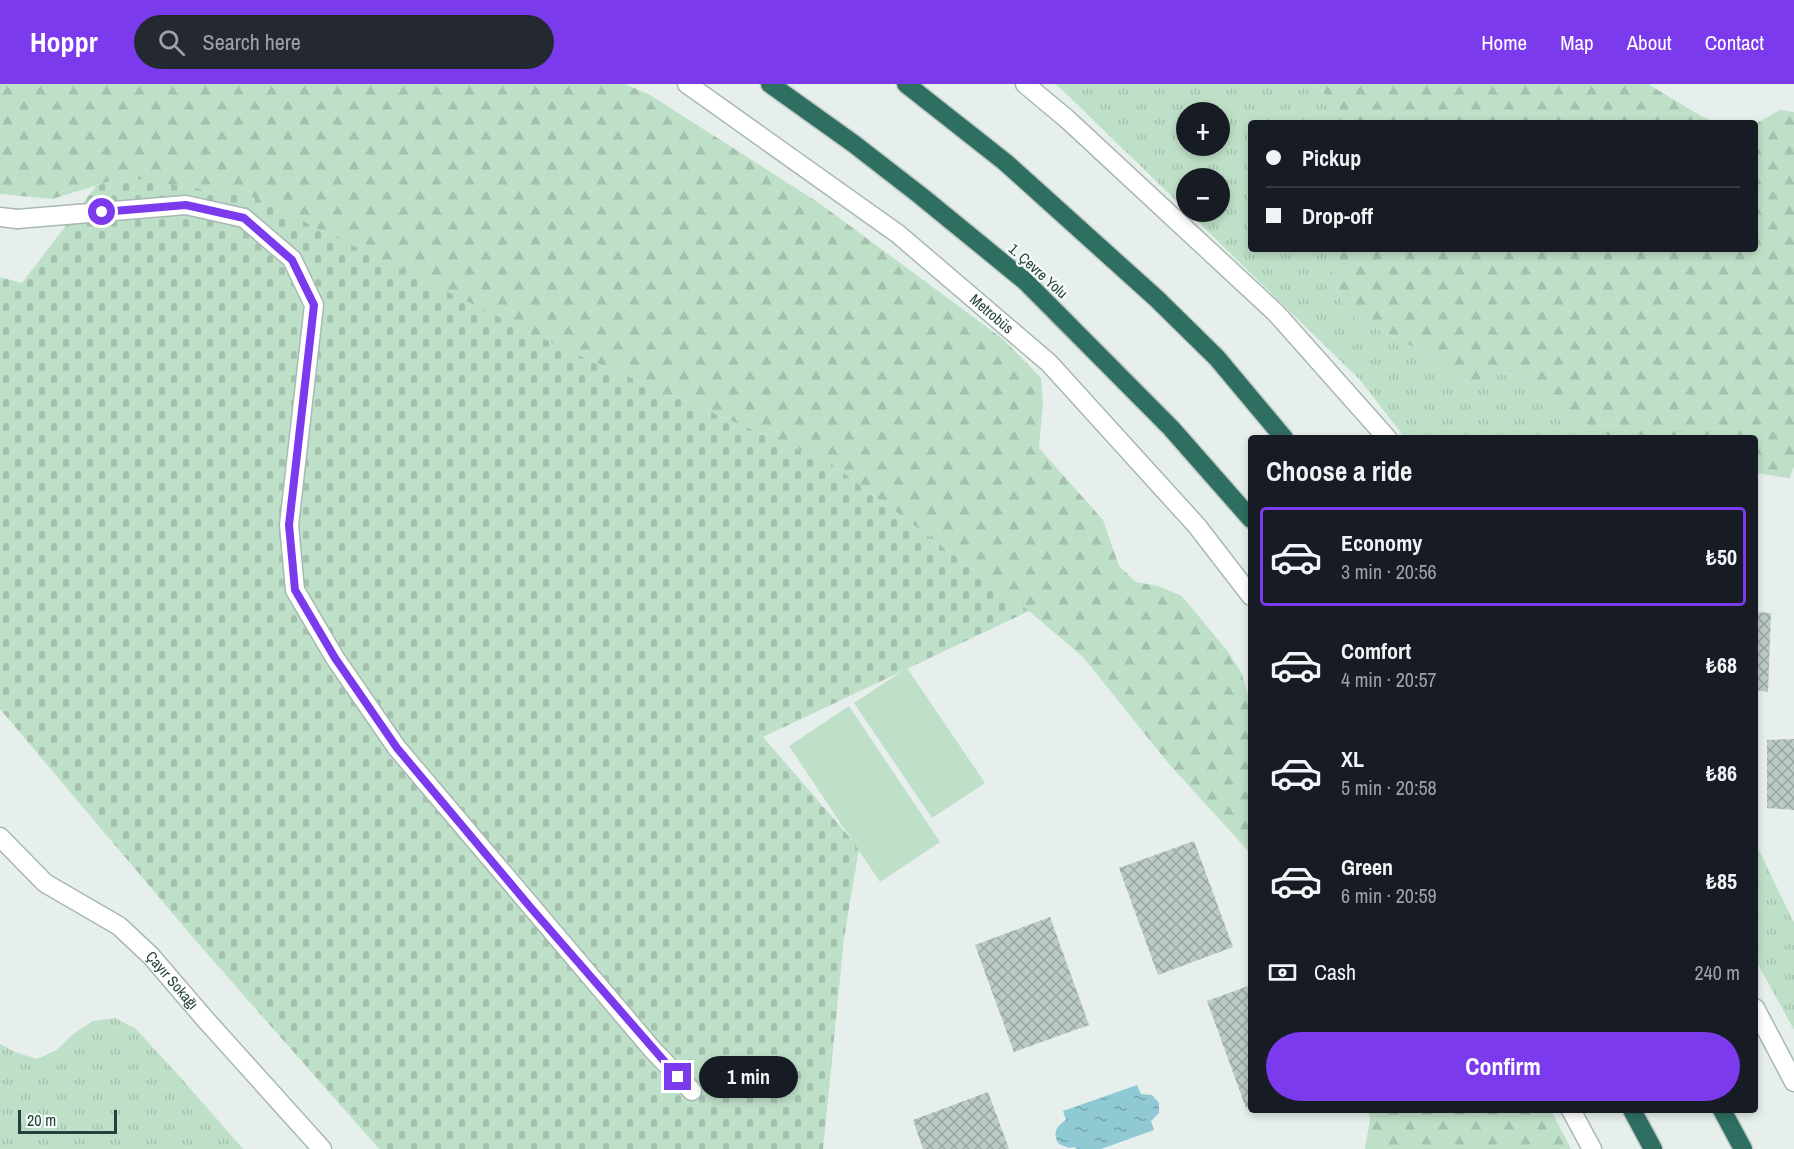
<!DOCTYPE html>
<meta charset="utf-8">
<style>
:root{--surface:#171b24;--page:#242831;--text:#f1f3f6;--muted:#9ea1a6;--line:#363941;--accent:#7c3aed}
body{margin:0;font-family:"Archivo Narrow",sans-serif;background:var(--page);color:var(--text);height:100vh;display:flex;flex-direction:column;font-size:22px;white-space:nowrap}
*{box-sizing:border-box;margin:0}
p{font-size:20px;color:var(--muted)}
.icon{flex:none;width:33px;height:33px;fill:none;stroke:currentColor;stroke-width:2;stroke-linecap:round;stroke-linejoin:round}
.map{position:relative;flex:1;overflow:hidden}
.panel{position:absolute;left:1248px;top:351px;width:510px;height:678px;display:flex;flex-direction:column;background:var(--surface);border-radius:6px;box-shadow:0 3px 9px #0003}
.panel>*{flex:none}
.banner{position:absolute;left:1248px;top:36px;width:510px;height:132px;border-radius:6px;box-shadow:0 3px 9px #0003;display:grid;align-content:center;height:132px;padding:0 18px;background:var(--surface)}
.buttons{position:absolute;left:1176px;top:18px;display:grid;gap:12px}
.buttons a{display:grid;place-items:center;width:54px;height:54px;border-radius:50%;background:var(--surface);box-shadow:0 3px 9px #0003;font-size:30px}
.scale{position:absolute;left:18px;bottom:15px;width:99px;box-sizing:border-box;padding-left:6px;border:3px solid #24423a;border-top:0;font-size:16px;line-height:21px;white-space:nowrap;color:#24423a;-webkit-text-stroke:4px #f7fbf9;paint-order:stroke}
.end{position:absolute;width:27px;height:27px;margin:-14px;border:8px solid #7c3aed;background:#fff;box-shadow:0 0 0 3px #fff}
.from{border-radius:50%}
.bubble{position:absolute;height:42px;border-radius:21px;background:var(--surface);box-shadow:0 3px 9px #0003;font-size:20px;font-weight:700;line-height:42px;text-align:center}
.banner b{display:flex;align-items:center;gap:21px;height:57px;font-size:22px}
.banner b+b{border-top:2px solid var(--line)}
.banner i{width:15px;height:15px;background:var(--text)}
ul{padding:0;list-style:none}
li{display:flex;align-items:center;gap:18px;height:99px;margin:0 12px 9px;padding:0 6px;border:3px solid transparent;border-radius:6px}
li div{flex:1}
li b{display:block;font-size:22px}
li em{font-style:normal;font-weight:700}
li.active{border-color:var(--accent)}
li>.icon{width:54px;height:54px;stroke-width:1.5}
h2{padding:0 18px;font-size:27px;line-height:72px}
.pay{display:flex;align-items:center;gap:15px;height:66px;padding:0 18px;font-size:22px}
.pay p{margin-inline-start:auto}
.cta{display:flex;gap:12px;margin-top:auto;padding:12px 18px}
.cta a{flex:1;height:69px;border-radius:36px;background:var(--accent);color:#fff;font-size:24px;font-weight:700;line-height:69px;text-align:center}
header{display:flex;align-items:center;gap:36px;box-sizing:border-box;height:84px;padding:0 30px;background:var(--accent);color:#fff}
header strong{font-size:28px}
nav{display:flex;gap:33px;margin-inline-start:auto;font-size:21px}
.search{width:420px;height:54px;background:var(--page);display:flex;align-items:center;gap:15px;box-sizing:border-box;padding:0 21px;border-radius:33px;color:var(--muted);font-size:22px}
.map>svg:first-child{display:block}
.grass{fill:url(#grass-tufts);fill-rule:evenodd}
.forest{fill:url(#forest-firs)}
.cemetery{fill:url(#cemetery-stones)}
.pitch{fill:#bfe0c8}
.water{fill:url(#water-ripples)}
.building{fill:url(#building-cross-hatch)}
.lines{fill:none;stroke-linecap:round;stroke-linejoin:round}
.service-casing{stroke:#a8b8b2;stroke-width:21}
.minor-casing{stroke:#a8b8b2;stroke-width:21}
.motorway-casing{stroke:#c2cac8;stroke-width:21}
.service{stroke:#fff;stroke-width:18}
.minor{stroke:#fff;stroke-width:18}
.motorway{stroke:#2f6f62;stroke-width:18}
.route{stroke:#7c3aed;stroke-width:8}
.labels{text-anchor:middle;stroke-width:4.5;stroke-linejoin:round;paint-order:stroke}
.street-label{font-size:15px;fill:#24423a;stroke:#f7fbf9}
</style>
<header>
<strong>Hoppr</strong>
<div class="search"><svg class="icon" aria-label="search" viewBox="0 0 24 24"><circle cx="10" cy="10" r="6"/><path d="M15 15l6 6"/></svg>Search here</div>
<nav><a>Home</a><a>Map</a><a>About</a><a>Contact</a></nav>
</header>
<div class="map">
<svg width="1794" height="1065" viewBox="0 0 1794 1065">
<defs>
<pattern id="grass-tufts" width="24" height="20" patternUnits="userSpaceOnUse" patternTransform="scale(1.5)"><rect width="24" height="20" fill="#bfe0c8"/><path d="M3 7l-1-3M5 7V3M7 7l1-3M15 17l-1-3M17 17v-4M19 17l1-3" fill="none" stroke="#a4c1ad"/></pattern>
<pattern id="forest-firs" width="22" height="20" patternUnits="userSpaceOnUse" patternTransform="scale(1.5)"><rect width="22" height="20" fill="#bfe0c8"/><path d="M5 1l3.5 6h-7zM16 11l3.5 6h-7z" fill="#a4c1ad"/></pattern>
<pattern id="cemetery-stones" width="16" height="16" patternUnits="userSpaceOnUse" patternTransform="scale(1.5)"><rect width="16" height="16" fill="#bfe0c8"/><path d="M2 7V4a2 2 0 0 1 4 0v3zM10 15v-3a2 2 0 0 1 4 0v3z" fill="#a4c1ad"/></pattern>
<pattern id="water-ripples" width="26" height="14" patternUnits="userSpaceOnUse" patternTransform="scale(1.5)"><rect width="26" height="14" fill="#8ec9d4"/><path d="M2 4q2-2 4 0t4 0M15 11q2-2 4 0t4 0" fill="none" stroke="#74a5ad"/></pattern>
<pattern id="building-cross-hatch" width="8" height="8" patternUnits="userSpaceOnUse" patternTransform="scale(1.5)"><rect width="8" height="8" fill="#bbcac4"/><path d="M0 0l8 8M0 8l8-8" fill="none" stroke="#98a6a0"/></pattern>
</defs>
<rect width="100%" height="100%" fill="#e6efeb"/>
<g class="grass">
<path d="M1056 0H1308L1323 8 1352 39H1251V165H1336L1330 189 1348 230 1431 272 1468 299 1513 287 1554 310 1613 354H1405L1360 296 1188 128H1220V94H1186V126ZM1186 28H1220V62H1186Z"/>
<polygon points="1755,758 1794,839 1794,946 1755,875"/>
<polygon points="115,934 135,944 181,994 243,1065 0,1065 0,960 15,968 37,975 57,966 73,950 93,937"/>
</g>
<g class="forest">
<polygon points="0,0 625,0 650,11 819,119 1003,255 1041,294 1043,318 1039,364 1103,436 1119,482 1136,498 1158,502 1182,512 1229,569 1242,590 1251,622 1251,770 1169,680 1083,573 1029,527 830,379 573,269 124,93 52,115 0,110"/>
<polygon points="1308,0 1648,0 1701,32 1718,39 1352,39 1323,8"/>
<polygon points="1780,26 1794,28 1794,383 1789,394 1755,389 1755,354 1613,354 1588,340 1554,310 1513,287 1468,299 1431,272 1348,230 1330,189 1336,165 1755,165 1755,40"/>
<polygon points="1368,1026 1551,1026 1571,1065 1365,1065 1370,1035"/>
</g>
<polygon class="cemetery" points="124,93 253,113 573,269 830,379 1029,527 763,653 859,764 844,854 823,1065 379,1065 196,857 0,625 0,193 22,199 96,102"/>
<g class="pitch">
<polygon points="907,584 985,699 932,734 854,619"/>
<polygon points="849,622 940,758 880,798 789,662"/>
</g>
<path class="water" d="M1137 1001 1141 1010 1152 1011 1159 1019V1029L1151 1037 1154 1046 1101 1065H1076L1075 1063 1069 1064 1059 1060C1052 1050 1056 1042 1066 1036L1063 1027Z"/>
<g class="building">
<polygon points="1755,528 1771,529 1768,608 1755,606"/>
<polygon points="1794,655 1794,726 1767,724 1767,656"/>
<polygon points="1194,757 1233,863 1158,891 1119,784"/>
<polygon points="1050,833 1089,941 1014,968 975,861"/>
<polygon points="1251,901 1251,1022 1246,1024 1207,917"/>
<polygon points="988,1008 1009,1065 923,1065 913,1036"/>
</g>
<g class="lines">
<g class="service-casing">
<g id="service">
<path id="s1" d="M687 0 898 150 1049 279 1197 442 1251 512"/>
<polyline points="1025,0 1067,35 1276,229 1387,354"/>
<polyline points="17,135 186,121 244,134 292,175 314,221 289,441 295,506 335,574 397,664 652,965 692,1007"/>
<polyline points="1755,924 1794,998"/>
<polyline points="1571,1026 1592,1065"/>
</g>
</g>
<g class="minor-casing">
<g id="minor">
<polyline points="0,133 17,135"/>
<path id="s2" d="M0 753 45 799 119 842 151 872 205 935 322 1065"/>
</g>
</g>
<g class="motorway-casing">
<g id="motorway">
<polyline points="770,0 854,60 921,112 1025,197 1171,344 1251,435"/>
<polyline points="906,0 1005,78 1157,215 1217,274 1284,354"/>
<polyline points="1632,1026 1653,1065"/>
<polyline points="1722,1026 1743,1065"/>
</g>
</g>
<use href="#service" class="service"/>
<use href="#minor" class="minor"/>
<use href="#motorway" class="motorway"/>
</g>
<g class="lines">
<polyline class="route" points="102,128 186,121 244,134 292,176 314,221 289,441 295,506 335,574 397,664 531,824 678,993"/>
</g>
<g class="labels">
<g class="street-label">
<text transform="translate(1038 187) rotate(42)" y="5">1. Çevre Yolu</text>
<text dy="5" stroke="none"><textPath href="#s1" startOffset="382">Metrobüs</textPath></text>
<text dy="5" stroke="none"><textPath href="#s2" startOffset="226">Çayır Sokağı</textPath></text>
</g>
</g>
</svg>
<div class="buttons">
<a>+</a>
<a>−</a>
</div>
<div class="scale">20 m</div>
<i class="end from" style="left:102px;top:128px"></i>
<i class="end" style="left:678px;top:993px"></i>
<div class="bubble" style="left:699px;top:972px;width:99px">1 min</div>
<div class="banner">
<b><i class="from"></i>Pickup</b>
<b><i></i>Drop-off</b>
</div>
<section class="panel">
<h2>Choose a ride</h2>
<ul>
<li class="active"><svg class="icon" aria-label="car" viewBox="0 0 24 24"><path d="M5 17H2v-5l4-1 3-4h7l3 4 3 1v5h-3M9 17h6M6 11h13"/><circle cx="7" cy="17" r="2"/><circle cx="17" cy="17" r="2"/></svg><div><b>Economy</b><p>3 min · 20:56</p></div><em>₺50</em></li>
<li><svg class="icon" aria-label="car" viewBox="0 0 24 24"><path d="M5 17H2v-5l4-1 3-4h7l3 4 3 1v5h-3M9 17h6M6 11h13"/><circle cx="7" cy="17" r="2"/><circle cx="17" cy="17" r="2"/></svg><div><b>Comfort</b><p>4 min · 20:57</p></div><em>₺68</em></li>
<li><svg class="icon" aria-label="car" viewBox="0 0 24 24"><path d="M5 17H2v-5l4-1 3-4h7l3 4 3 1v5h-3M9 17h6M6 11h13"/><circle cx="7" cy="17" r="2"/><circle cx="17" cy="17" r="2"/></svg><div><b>XL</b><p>5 min · 20:58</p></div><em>₺86</em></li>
<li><svg class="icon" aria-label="car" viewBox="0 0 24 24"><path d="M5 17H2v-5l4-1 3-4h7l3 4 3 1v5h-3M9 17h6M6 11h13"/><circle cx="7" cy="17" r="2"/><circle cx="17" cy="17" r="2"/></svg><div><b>Green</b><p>6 min · 20:59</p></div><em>₺85</em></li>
</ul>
<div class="pay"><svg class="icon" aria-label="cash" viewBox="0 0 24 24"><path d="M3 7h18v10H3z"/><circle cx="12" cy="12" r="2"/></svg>Cash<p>240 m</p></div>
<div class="cta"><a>Confirm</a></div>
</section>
</div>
